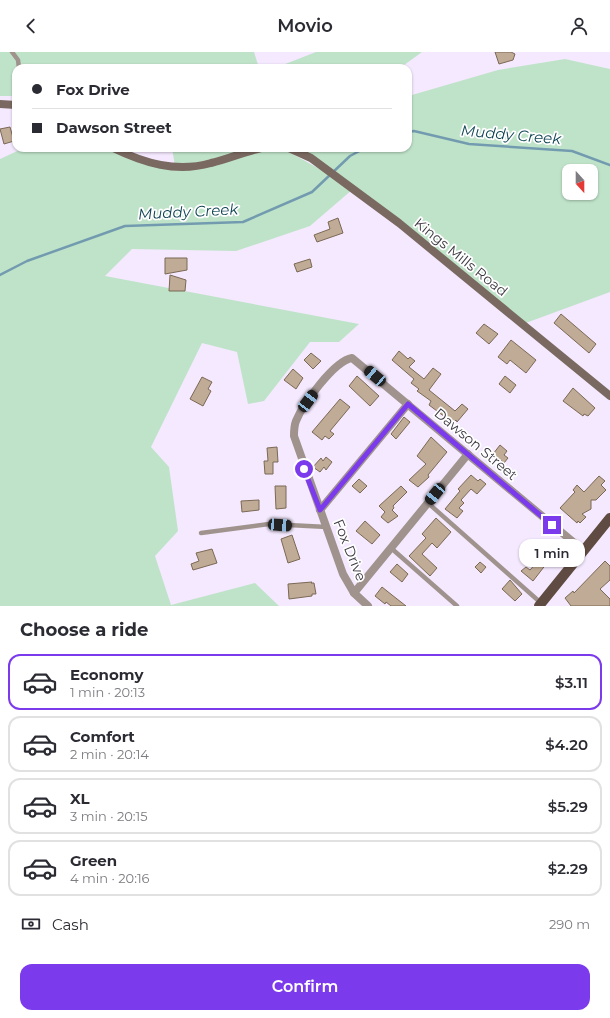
<!DOCTYPE html>
<meta charset="utf-8">
<style>
:root{--surface:#fff;--page:#f7f7f7;--text:#2b2b33;--muted:#7c7c81;--line:#e1e1e2;--accent:#7c3aed}
body{margin:0;font-family:Montserrat,sans-serif;background:var(--page);color:var(--text);height:100vh;display:flex;flex-direction:column;font-size:15px;white-space:nowrap}
*{box-sizing:border-box;margin:0}
p{font-size:13px;color:var(--muted)}
.icon{flex:none;width:22px;height:22px;fill:none;stroke:currentColor;stroke-width:2;stroke-linecap:round;stroke-linejoin:round}
.map{position:relative;height:554px;overflow:hidden}
.panel{display:flex;flex-direction:column;background:var(--surface);flex:1}
.panel>*{flex:none}
.guide{position:absolute;left:12px;top:12px;width:400px;height:88px;border-radius:12px;box-shadow:0 1px 3px #0004;display:grid;align-content:center;height:88px;padding:0 20px;background:var(--surface)}
.needle{width:26px;rotate:159deg}
.controls{position:absolute;left:562px;top:112px;display:grid;gap:8px}
.controls a{display:grid;place-items:center;width:36px;height:36px;border-radius:8px;background:var(--surface);box-shadow:0 1px 3px #0004;font-size:20px}
.end{position:absolute;width:18px;height:18px;margin:-9px;border:5px solid #7c3aed;background:#fff;box-shadow:0 0 0 2px #fff}
.from{border-radius:50%}
.bubble{position:absolute;height:28px;border-radius:12px;background:var(--surface);box-shadow:0 1px 3px #0004;font-size:13px;font-weight:600;line-height:28px;text-align:center}
.car{position:absolute;width:12px;height:24px;margin:-12px -6px;border-radius:5px;box-shadow:0 0 3px 1px #0007;background:linear-gradient(#222 24%,#8ab4d8 0 40%,#222 0 76%,#8ab4d8 0 86%,#222 0)}
.guide b{display:flex;align-items:center;gap:14px;height:38px;font-size:15px}
.guide b+b{border-top:1px solid var(--line)}
.guide i{width:10px;height:10px;background:var(--text)}
ul{padding:0;list-style:none}
li{display:flex;align-items:center;gap:12px;height:56px;margin:0 8px 6px;padding:0 12px;border:2px solid var(--line);border-radius:12px}
li div{flex:1}
li b{display:block;font-size:15px}
li em{font-style:normal;font-weight:600}
li.selected{border-color:var(--accent)}
li>.icon{width:36px;height:36px;stroke-width:1.5}
h2{padding:0 20px;font-size:18px;line-height:48px}
.pay{display:flex;align-items:center;gap:10px;height:44px;padding:0 20px;font-size:15px}
.pay p{margin-inline-start:auto}
.action{display:flex;gap:8px;margin-top:auto;padding:8px 20px}
.action a{flex:1;height:46px;border-radius:12px;background:var(--accent);color:#fff;font-size:16px;font-weight:600;line-height:46px;text-align:center}
header{display:flex;justify-content:space-between;align-items:center;height:52px;padding:0 20px;background:var(--surface);font-size:18px;font-weight:600}
.map>svg:first-child{display:block}
.green{fill:#bfe3c9;fill-rule:evenodd}
.lines{fill:none;stroke-linecap:round;stroke-linejoin:round}
.stream{stroke:#739bb0;stroke-width:2.5}
.building{fill:#c0ab96;stroke:#7b6854}
.lane{stroke:#a0938e;stroke-width:4.5}
.street{stroke:#a0938e;stroke-width:8}
.secondary{stroke:#7a6960;stroke-width:8}
.primary{stroke:#5f4b41;stroke-width:10}
.route{stroke:#7c3aed;stroke-width:5}
.labels{text-anchor:middle;stroke-width:3.5;stroke-linejoin:round;paint-order:stroke}
.street-label{font-size:14px;fill:#3d3842;stroke:#fff}
.water-label{font-size:15px;font-style:italic;fill:#104455;stroke:#fff}
</style>
<header><svg class="icon" aria-label="back" viewBox="0 0 24 24"><path d="M15 5l-7 7 7 7"/></svg>Movio<svg class="icon" aria-label="person" viewBox="0 0 24 24"><circle cx="12" cy="8" r="4"/><path d="M4 21q1-7 8-7t8 7"/></svg></header>
<div class="map">
<svg width="610" height="554" viewBox="0 0 610 554">
<rect width="100%" height="100%" fill="#f4e9fe"/>
<g class="green">
<polygon points="0,0 254,0 259,16 16,16 16,44 0,44"/>
<polygon points="316,0 422,0 400,16 275,16"/>
<path d="M565 7 610 17V240L523 272 353 137 310 174 236 199 132 197 105 224 359 272 339 290H310L264 349 248 352 237 300 202 291 151 395 169 415 178 479 155 504 171 553 255 531 279 554H0V107L24 96H113L175 114 172 96H256L199 110 266 96H282L348 133 311 106 285 96H408V38L412 43 498 18ZM569 119H591V141H569Z"/>
</g>
<g class="lines">
<g class="stream">
<polyline points="408,80 414,79 469,92 572,99 610,113"/>
<polyline points="0,223 27,209 125,174 243,170 312,140 350,104 365,96"/>
</g>
</g>
<g class="building">
<polygon points="495,0 511,0 515,2 513,8 499,12"/>
<polygon points="10,75 14,89 4,92 0,77"/>
<polygon points="338,166 343,181 317,190 314,183 330,177 328,170"/>
<polygon points="165,206 187,206 187,218 165,222"/>
<polygon points="310,207 312,215 297,220 294,212"/>
<polygon points="170,223 186,228 185,239 169,239"/>
<polygon points="561,262 596,292 589,301 554,271"/>
<polygon points="484,272 498,282 489,292 476,281"/>
<polygon points="511,288 536,308 526,321 510,308 507,312 498,305"/>
<polygon points="399,299 408,307 410,305 415,309 409,315 424,327 433,316 441,322 429,338 455,359 462,352 468,357 457,370 456,368 453,371 429,353 431,349 417,339 419,337 411,331 414,327 392,308"/>
<polygon points="311,301 321,309 313,317 304,308"/>
<polygon points="293,317 303,326 296,337 284,328"/>
<polygon points="357,324 379,344 370,354 349,334"/>
<polygon points="505,324 516,333 510,341 499,332"/>
<polygon points="202,325 212,330 208,337 211,339 203,354 190,347"/>
<polygon points="573,336 595,356 588,364 584,362 583,364 563,349"/>
<polygon points="340,347 350,355 330,379 334,382 329,387 325,384 322,388 312,380"/>
<polygon points="404,365 410,370 396,387 391,382"/>
<polygon points="431,385 447,400 428,423 429,425 418,435 409,428 426,412 417,404"/>
<polygon points="500,393 507,399 504,403 508,406 504,411 493,402"/>
<polygon points="277,395 278,410 273,410 273,422 265,422 264,409 268,409 267,396"/>
<polygon points="326,405 332,410 326,418 324,415 320,420 313,415 321,406 323,409"/>
<polygon points="471,423 478,429 480,427 486,432 477,442 471,437 461,448 464,451 459,456 463,459 457,466 445,457 460,439 458,437"/>
<polygon points="599,424 605,429 601,433 606,438 596,448 591,448 591,457 582,462 586,465 580,471 578,469 577,471 560,456 575,440 573,438 577,433 584,440"/>
<polygon points="359,427 367,434 360,441 352,434"/>
<polygon points="275,434 286,434 286,456 276,457"/>
<polygon points="401,434 407,440 393,454 394,456 392,458 398,464 388,471 381,465 385,460 379,454"/>
<polygon points="259,448 259,458 242,460 241,449"/>
<polygon points="436,466 451,480 437,496 432,491 422,502 437,516 430,524 409,504 426,486 422,482"/>
<polygon points="365,469 380,483 372,492 356,479"/>
<polygon points="292,483 300,507 288,511 281,487"/>
<polygon points="541,490 554,502 533,529 521,519 526,515 530,518 539,508 531,500"/>
<polygon points="212,497 217,511 193,518 191,512 199,509 196,501"/>
<polygon points="605,509 610,514 610,528 600,537 610,547 610,554 571,554 565,546 573,539 574,541"/>
<polygon points="480,510 486,515 481,521 475,515"/>
<polygon points="397,512 408,522 402,530 390,520"/>
<polygon points="510,528 522,542 515,549 502,537"/>
<polygon points="312,530 311,531 314,531 316,542 312,542 312,544 289,547 288,532"/>
<polygon points="382,535 392,543 406,554 391,554 386,550 385,552 375,544"/>
</g>
<g class="lines">
<g class="lane">
<polyline points="12,0 18,8 19,16"/>
<polyline points="13,53 16,45"/>
<polyline points="428,451 541,551"/>
<polyline points="201,481 269,472 327,475"/>
<polyline points="391,496 457,554"/>
</g>
<g class="street">
<polyline points="320,458 408,352"/>
<polyline points="354,541 468,402"/>
<path d="M368 554 354 541 343 522 294 384C294 379 294 374 296 369 303 352 334 309 352 306L584 499"/>
</g>
<g class="secondary">
<polyline points="0,52 16,53"/>
<path d="M113 96C144 111 176 121 211 111 228 107 244 100 261 96"/>
<polyline points="289,96 311,106 399,171 610,344"/>
</g>
<polyline class="primary" points="539,554 610,466"/>
</g>
<g class="lines">
<polyline class="route" points="304,417 320,458 408,352 552,473"/>
</g>
<g class="labels">
<g class="street-label">
<text transform="translate(461 205) rotate(39)" y="5">Kings Mills Road</text>
<text transform="translate(476 392) rotate(40)" y="5">Dawson Street</text>
<text transform="translate(350 498) rotate(68)" y="5">Fox Drive</text>
</g>
<g class="water-label">
<text transform="translate(511 83) rotate(5)" y="5">Muddy Creek</text>
<text transform="translate(188 160) rotate(-3)" y="5">Muddy Creek</text>
</g>
</g>
</svg>
<div class="controls">
<a><svg class="needle" viewBox="-14 -14 28 28"><path d="M0-13l5 13h-10z" fill="#e53935"/><path d="M0 13l5-13h-10z" fill="#7c7c81"/></svg></a>
</div>
<i class="end from" style="left:304px;top:417px"></i>
<i class="end" style="left:552px;top:473px"></i>
<div class="bubble" style="left:519px;top:487px;width:66px">1 min</div>
<i class="car" style="left:375px;top:324px;rotate:310deg"></i>
<i class="car" style="left:308px;top:349px;rotate:37deg"></i>
<i class="car" style="left:435px;top:442px;rotate:219deg"></i>
<i class="car" style="left:280px;top:473px;rotate:94deg"></i>
<div class="guide">
<b><i class="from"></i>Fox Drive</b>
<b><i></i>Dawson Street</b>
</div>
</div>
<section class="panel">
<h2>Choose a ride</h2>
<ul>
<li class="selected"><svg class="icon" aria-label="car" viewBox="0 0 24 24"><path d="M5 17H2v-5l4-1 3-4h7l3 4 3 1v5h-3M9 17h6M6 11h13"/><circle cx="7" cy="17" r="2"/><circle cx="17" cy="17" r="2"/></svg><div><b>Economy</b><p>1 min · 20:13</p></div><em>$3.11</em></li>
<li><svg class="icon" aria-label="car" viewBox="0 0 24 24"><path d="M5 17H2v-5l4-1 3-4h7l3 4 3 1v5h-3M9 17h6M6 11h13"/><circle cx="7" cy="17" r="2"/><circle cx="17" cy="17" r="2"/></svg><div><b>Comfort</b><p>2 min · 20:14</p></div><em>$4.20</em></li>
<li><svg class="icon" aria-label="car" viewBox="0 0 24 24"><path d="M5 17H2v-5l4-1 3-4h7l3 4 3 1v5h-3M9 17h6M6 11h13"/><circle cx="7" cy="17" r="2"/><circle cx="17" cy="17" r="2"/></svg><div><b>XL</b><p>3 min · 20:15</p></div><em>$5.29</em></li>
<li><svg class="icon" aria-label="car" viewBox="0 0 24 24"><path d="M5 17H2v-5l4-1 3-4h7l3 4 3 1v5h-3M9 17h6M6 11h13"/><circle cx="7" cy="17" r="2"/><circle cx="17" cy="17" r="2"/></svg><div><b>Green</b><p>4 min · 20:16</p></div><em>$2.29</em></li>
</ul>
<div class="pay"><svg class="icon" aria-label="cash" viewBox="0 0 24 24"><path d="M3 7h18v10H3z"/><circle cx="12" cy="12" r="2"/></svg>Cash<p>290 m</p></div>
<div class="action"><a>Confirm</a></div>
</section>
